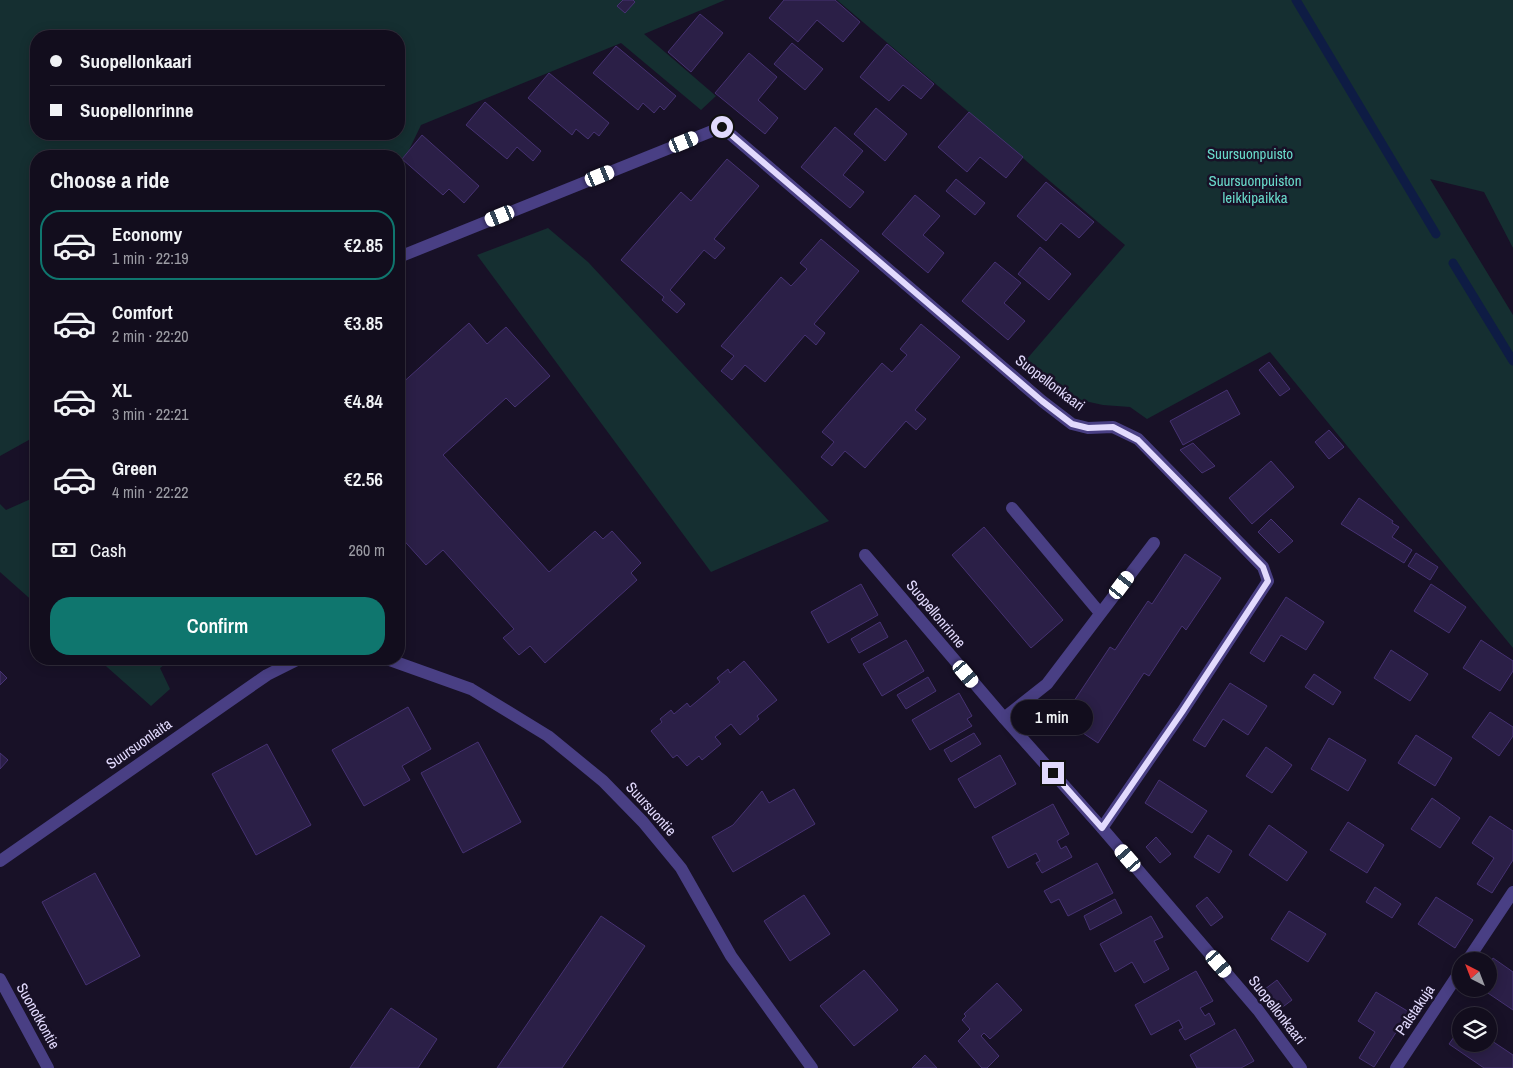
<!DOCTYPE html>
<meta charset="utf-8">
<style>
:root{--surface:#120d1d;--page:#1b1626;--text:#f1f3f6;--muted:#9c9ca4;--line:#312d3b;--accent:#0f766e}
body{margin:0;font-family:"Archivo Narrow",sans-serif;background:var(--page);color:var(--text);height:100vh;display:flex;flex-direction:column;font-size:19px;white-space:nowrap}
*{box-sizing:border-box;margin:0}
p{font-size:16px;color:var(--muted)}
.icon{flex:none;width:28px;height:28px;fill:none;stroke:currentColor;stroke-width:2;stroke-linecap:round;stroke-linejoin:round}
.map{position:relative;flex:1;overflow:hidden}
.drawer{position:absolute;left:30px;top:150px;width:375px;height:515px;display:flex;flex-direction:column;background:var(--surface);border-radius:20px;box-shadow:0 2px 12px #0003,0 0 0 1px var(--line)}
.drawer>*{flex:none}
.hud{position:absolute;left:30px;top:30px;width:375px;height:110px;border-radius:20px;box-shadow:0 2px 12px #0003,0 0 0 1px var(--line);display:grid;align-content:center;height:110px;padding:0 20px;background:var(--surface)}
.needle{width:32px;rotate:318deg}
.buttons{position:absolute;left:1452px;top:952px;display:grid;gap:10px}
.buttons a{display:grid;place-items:center;width:45px;height:45px;border-radius:50%;background:var(--surface);box-shadow:0 2px 12px #0003,0 0 0 1px var(--line);font-size:25px}
.end{position:absolute;width:22px;height:22px;margin:-11px;border:6px solid #e2dafd;background:#111;box-shadow:0 0 0 2px #111}
.from{border-radius:50%}
.bubble{position:absolute;height:35px;border-radius:18px;background:var(--surface);box-shadow:0 2px 12px #0003,0 0 0 1px var(--line);font-size:16px;font-weight:600;line-height:35px;text-align:center}
.car{position:absolute;width:15px;height:30px;margin:-15px -8px;border-radius:6px;box-shadow:0 0 4px 1px #0007;background:linear-gradient(#fff 24%,#345 0 40%,#fff 0 76%,#345 0 86%,#fff 0)}
.hud b{display:flex;align-items:center;gap:18px;height:48px;font-size:19px}
.hud b+b{border-top:1px solid var(--line)}
.hud i{width:12px;height:12px;background:var(--text)}
ul{padding:0;list-style:none}
li{display:flex;align-items:center;gap:15px;height:70px;margin:0 10px 8px;padding:0 10px;border:2px solid transparent;border-radius:20px}
li div{flex:1}
li b{display:block;font-size:19px}
li em{font-style:normal;font-weight:600}
li.on{border-color:var(--accent)}
li>.icon{width:45px;height:45px;stroke-width:1.5}
h2{padding:0 20px;font-size:22px;line-height:60px}
.pay{display:flex;align-items:center;gap:12px;height:55px;padding:0 20px;font-size:19px}
.pay p{margin-inline-start:auto}
.cta{display:flex;gap:10px;margin-top:auto;padding:10px 20px}
.cta a{flex:1;height:58px;border-radius:20px;background:var(--accent);color:#fff;font-size:20px;font-weight:600;line-height:58px;text-align:center}
.map>svg:first-child{display:block}
.green{fill:#152f31;fill-rule:evenodd}
.lines{fill:none;stroke-linecap:round;stroke-linejoin:round}
.stream{stroke:#0e1c44;stroke-width:9}
.building{fill:#2b1f47;stroke:#463272}
.service{stroke:#493f84;stroke-width:12}
.minor{stroke:#493f84;stroke-width:12}
.route{stroke:#e2dafd;stroke-width:6}
.labels{text-anchor:middle;stroke-width:5;stroke-linejoin:round;paint-order:stroke}
.park-label{font-size:15px;fill:#69daca;stroke:#181127}
.street-label{font-size:15px;fill:#e2dafd;stroke:#181127}
</style>
<div class="map">
<svg width="1513" height="1068" viewBox="0 0 1513 1068">
<rect width="100%" height="100%" fill="#181127"/>
<g class="green">
<path d="M0 0H725L644 34 716 96 701 110 621 43 421 125 399 171V156H36V436L0 456ZM36 36H399V134H36Z"/>
<polygon points="837,0 1513,0 1513,248 1484,192 1430,179 1513,315 1513,648 1270,352 1147,419 1130,407 1103,405 1071,398 1026,360 1125,245"/>
<polygon points="548,228 588,262 829,521 711,572 477,255"/>
<polygon points="33,498 36,502 36,604 0,572 0,504 6,510"/>
<polygon points="98,659 172,659 160,668 170,689 151,706"/>
</g>
<g class="lines">
<g class="stream">
<polyline points="1296,0 1436,234"/>
<polyline points="1453,263 1513,361"/>
</g>
</g>
<g class="building">
<polygon points="623,0 633,0 635,2 625,13 617,6"/>
<polygon points="784,0 835,0 860,22 843,42 817,20 798,42 769,18"/>
<polygon points="700,14 723,33 691,72 668,52"/>
<polygon points="792,43 823,69 805,90 774,64"/>
<polygon points="887,44 934,84 921,99 903,85 889,101 860,77"/>
<polygon points="616,46 676,96 664,110 660,106 654,113 643,103 638,110 593,73"/>
<polygon points="749,53 777,77 758,100 778,118 765,134 715,93"/>
<polygon points="549,73 609,123 599,136 594,132 588,139 576,129 572,135 528,98"/>
<polygon points="485,102 541,151 533,161 517,147 507,159 466,125"/>
<polygon points="876,108 907,134 885,161 854,134"/>
<polygon points="969,112 1023,157 1006,178 980,157 967,172 938,147"/>
<polygon points="835,127 863,151 843,175 864,192 850,208 801,167"/>
<polygon points="422,135 479,186 464,203 449,189 443,195 402,159"/>
<polygon points="727,159 759,186 714,239 725,248 715,259 704,250 670,290 685,304 677,313 662,300 664,297 621,260 681,192 691,201"/>
<polygon points="956,179 985,203 975,215 946,191"/>
<polygon points="1046,182 1094,222 1079,238 1061,223 1046,241 1017,216"/>
<polygon points="915,195 940,216 923,235 944,253 928,273 882,234"/>
<polygon points="821,239 859,271 814,324 825,333 816,345 805,335 765,382 745,365 732,380 721,371 734,356 721,346 781,277 791,286 807,269 800,263"/>
<polygon points="1040,247 1071,274 1049,300 1018,274"/>
<polygon points="995,262 1021,283 1004,303 1025,321 1008,340 962,301"/>
<polygon points="469,323 487,344 506,327 550,376 515,407 506,398 443,455 549,572 595,531 603,539 612,531 641,563 631,573 637,580 545,663 530,646 519,655 503,638 514,629 443,550 426,565 399,535 399,386"/>
<polygon points="921,324 960,357 915,410 926,419 916,430 906,421 865,468 845,451 832,466 821,457 834,442 822,432 882,363 892,372 907,355 900,349"/>
<polygon points="1269,362 1290,389 1280,396 1259,370"/>
<polygon points="1227,390 1240,414 1183,445 1170,421"/>
<polygon points="1329,430 1344,447 1329,459 1315,442"/>
<polygon points="1193,443 1215,466 1202,473 1180,450"/>
<polygon points="1271,461 1294,487 1252,524 1229,498"/>
<polygon points="1359,498 1393,521 1392,523 1399,527 1392,537 1412,550 1404,563 1341,524"/>
<polygon points="1271,519 1293,541 1279,553 1258,532"/>
<polygon points="984,527 1063,620 1031,648 952,555"/>
<polygon points="1416,553 1438,567 1430,580 1408,566"/>
<polygon points="1185,554 1221,578 1186,630 1182,626 1149,676 1144,673 1098,743 1062,719 1110,647 1115,650 1148,601 1152,604"/>
<polygon points="861,584 878,615 828,643 811,612"/>
<polygon points="1431,584 1466,607 1449,633 1414,611"/>
<polygon points="1286,597 1324,622 1306,650 1281,635 1264,662 1250,653"/>
<polygon points="880,622 888,637 859,653 851,639"/>
<polygon points="906,640 924,671 882,696 863,664"/>
<polygon points="1481,640 1513,661 1513,671 1500,691 1463,668"/>
<polygon points="1391,650 1428,674 1410,701 1374,678"/>
<polygon points="744,661 777,700 757,716 759,719 740,735 731,724 715,737 721,744 702,760 699,756 687,766 677,755 673,758 651,731 662,722 660,719 671,710 674,714 687,703 690,707 720,682 717,678 728,669 730,673"/>
<polygon points="0,671 7,678 0,685"/>
<polygon points="1314,674 1341,692 1333,705 1305,687"/>
<polygon points="928,677 936,691 906,709 897,695"/>
<polygon points="1230,683 1267,706 1248,735 1223,719 1205,747 1193,740"/>
<polygon points="959,693 972,716 967,719 972,726 930,750 912,720"/>
<polygon points="408,707 431,749 402,766 410,780 364,806 332,750"/>
<polygon points="1490,712 1513,727 1513,736 1499,756 1472,737"/>
<polygon points="974,733 981,744 951,762 944,750"/>
<polygon points="1416,735 1452,758 1435,786 1398,763"/>
<polygon points="1329,738 1366,760 1348,791 1311,769"/>
<polygon points="478,742 521,822 463,853 421,773"/>
<polygon points="267,744 311,825 256,855 212,774"/>
<polygon points="1266,747 1292,765 1272,793 1246,776"/>
<polygon points="0,753 8,760 0,769"/>
<polygon points="1000,755 1016,784 975,808 958,779"/>
<polygon points="1159,780 1207,811 1192,833 1145,803"/>
<polygon points="794,789 815,824 733,872 712,837 733,825 762,791 769,803"/>
<polygon points="1432,798 1460,818 1440,848 1411,829"/>
<polygon points="1053,804 1069,834 1057,841 1061,849 1066,846 1072,857 1042,873 1036,863 1040,861 1036,853 1008,868 992,837"/>
<polygon points="1490,816 1513,831 1513,860 1492,893 1477,884 1494,858 1472,843"/>
<polygon points="1348,822 1384,845 1367,873 1330,850"/>
<polygon points="1269,825 1307,852 1287,881 1249,855"/>
<polygon points="1208,835 1232,851 1219,873 1194,857"/>
<polygon points="1156,837 1171,854 1160,863 1146,847"/>
<polygon points="1097,863 1113,893 1068,916 1059,899 1051,903 1044,891"/>
<polygon points="95,873 140,956 86,985 42,902"/>
<polygon points="1375,887 1401,904 1392,918 1366,902"/>
<polygon points="804,895 830,934 790,961 764,921"/>
<polygon points="1207,897 1223,917 1211,926 1196,906"/>
<polygon points="1436,897 1473,920 1455,948 1418,924"/>
<polygon points="1115,899 1122,913 1090,930 1084,916"/>
<polygon points="1289,911 1326,934 1308,962 1271,939"/>
<polygon points="601,916 645,946 562,1068 497,1068"/>
<polygon points="1151,916 1163,937 1154,941 1169,969 1144,983 1132,962 1115,972 1100,944"/>
<polygon points="1493,958 1513,972 1513,1010 1482,989 1489,989 1489,965"/>
<polygon points="864,970 898,1010 854,1046 820,1006"/>
<polygon points="1196,971 1213,1001 1200,1008 1205,1016 1209,1013 1215,1024 1185,1040 1179,1030 1183,1028 1179,1020 1151,1035 1135,1005"/>
<polygon points="1277,980 1292,1000 1280,1009 1265,989"/>
<polygon points="997,983 1022,1010 990,1039 984,1033 981,1036 999,1056 987,1068 982,1068 958,1041 970,1029 962,1020 966,1016 964,1014"/>
<polygon points="1376,992 1409,1012 1374,1067 1359,1058 1375,1032 1358,1021"/>
<polygon points="391,1008 437,1039 418,1068 350,1068"/>
<polygon points="1461,1027 1461,1044 1489,1044 1489,1039 1513,1055 1513,1068 1484,1068 1449,1044"/>
<polygon points="1235,1029 1254,1061 1241,1068 1197,1068 1190,1055"/>
<polygon points="925,1055 937,1068 912,1068"/>
</g>
<g class="lines">
<g class="service">
<polyline points="1012,508 1100,613"/>
<polyline points="1004,718 1047,684 1154,543"/>
</g>
<g class="minor">
<polyline points="399,257 722,127 1042,401 1072,424 1088,428 1113,427 1138,439 1263,567 1268,581 1182,712 1102,828 1258,1010 1301,1068"/>
<polyline points="865,555 1004,718 1102,828"/>
<polyline points="387,659 471,689 548,736 603,781 643,822 681,868 731,956 812,1068"/>
<polyline points="0,861 267,675 299,659"/>
<polyline points="1467,961 1513,892"/>
<polyline points="0,979 48,1068"/>
<polyline points="1396,1068 1461,970"/>
</g>
</g>
<g class="lines">
<polyline class="route" points="722,127 1042,401 1072,424 1088,428 1113,427 1138,440 1263,567 1268,581 1182,712 1102,828 1053,773"/>
</g>
<g class="labels">
<g class="park-label">
<text x="1250" y="159">Suursuonpuisto</text>
<text x="1255" y="186">Suursuonpuiston<tspan x="1255" dy="17">leikkipaikka</tspan></text>
</g>
<g class="street-label">
<text transform="translate(1050 383) rotate(37)" y="5">Suopellonkaari</text>
<text transform="translate(936 614) rotate(50)" y="5">Suopellonrinne</text>
<text transform="translate(139 744) rotate(-35)" y="5">Suursuonlaita</text>
<text transform="translate(651 809) rotate(48)" y="5">Suursuontie</text>
<text transform="translate(1277 1010) rotate(52)" y="5">Suopellonkaari</text>
<text transform="translate(1415 1010) rotate(-56)" y="5">Palstakuja</text>
<text transform="translate(38 1016) rotate(61)" y="5">Suonotkontie</text>
</g>
</g>
</svg>
<div class="buttons">
<a><svg class="needle" viewBox="-14 -14 28 28"><path d="M0-13l5 13h-10z" fill="#e53935"/><path d="M0 13l5-13h-10z" fill="#9c9ca4"/></svg></a>
<a><svg class="icon" aria-label="layers" viewBox="0 0 24 24"><path d="M12 4l9 5-9 5-9-5zM3 14l9 5 9-5"/></svg></a>
</div>
<i class="end from" style="left:722px;top:127px"></i>
<i class="end" style="left:1053px;top:773px"></i>
<div class="bubble" style="left:1011px;top:700px;width:82px">1 min</div>
<i class="car" style="left:684px;top:142px;rotate:68deg"></i>
<i class="car" style="left:600px;top:176px;rotate:68deg"></i>
<i class="car" style="left:500px;top:216px;rotate:248deg"></i>
<i class="car" style="left:1122px;top:585px;rotate:37deg"></i>
<i class="car" style="left:966px;top:674px;rotate:140deg"></i>
<i class="car" style="left:1128px;top:858px;rotate:319deg"></i>
<i class="car" style="left:1219px;top:964px;rotate:139deg"></i>
<div class="hud">
<b><i class="from"></i>Suopellonkaari</b>
<b><i></i>Suopellonrinne</b>
</div>
<section class="drawer">
<h2>Choose a ride</h2>
<ul>
<li class="on"><svg class="icon" aria-label="car" viewBox="0 0 24 24"><path d="M5 17H2v-5l4-1 3-4h7l3 4 3 1v5h-3M9 17h6M6 11h13"/><circle cx="7" cy="17" r="2"/><circle cx="17" cy="17" r="2"/></svg><div><b>Economy</b><p>1 min · 22:19</p></div><em>€2.85</em></li>
<li><svg class="icon" aria-label="car" viewBox="0 0 24 24"><path d="M5 17H2v-5l4-1 3-4h7l3 4 3 1v5h-3M9 17h6M6 11h13"/><circle cx="7" cy="17" r="2"/><circle cx="17" cy="17" r="2"/></svg><div><b>Comfort</b><p>2 min · 22:20</p></div><em>€3.85</em></li>
<li><svg class="icon" aria-label="car" viewBox="0 0 24 24"><path d="M5 17H2v-5l4-1 3-4h7l3 4 3 1v5h-3M9 17h6M6 11h13"/><circle cx="7" cy="17" r="2"/><circle cx="17" cy="17" r="2"/></svg><div><b>XL</b><p>3 min · 22:21</p></div><em>€4.84</em></li>
<li><svg class="icon" aria-label="car" viewBox="0 0 24 24"><path d="M5 17H2v-5l4-1 3-4h7l3 4 3 1v5h-3M9 17h6M6 11h13"/><circle cx="7" cy="17" r="2"/><circle cx="17" cy="17" r="2"/></svg><div><b>Green</b><p>4 min · 22:22</p></div><em>€2.56</em></li>
</ul>
<div class="pay"><svg class="icon" aria-label="cash" viewBox="0 0 24 24"><path d="M3 7h18v10H3z"/><circle cx="12" cy="12" r="2"/></svg>Cash<p>260 m</p></div>
<div class="cta"><a>Confirm</a></div>
</section>
</div>
